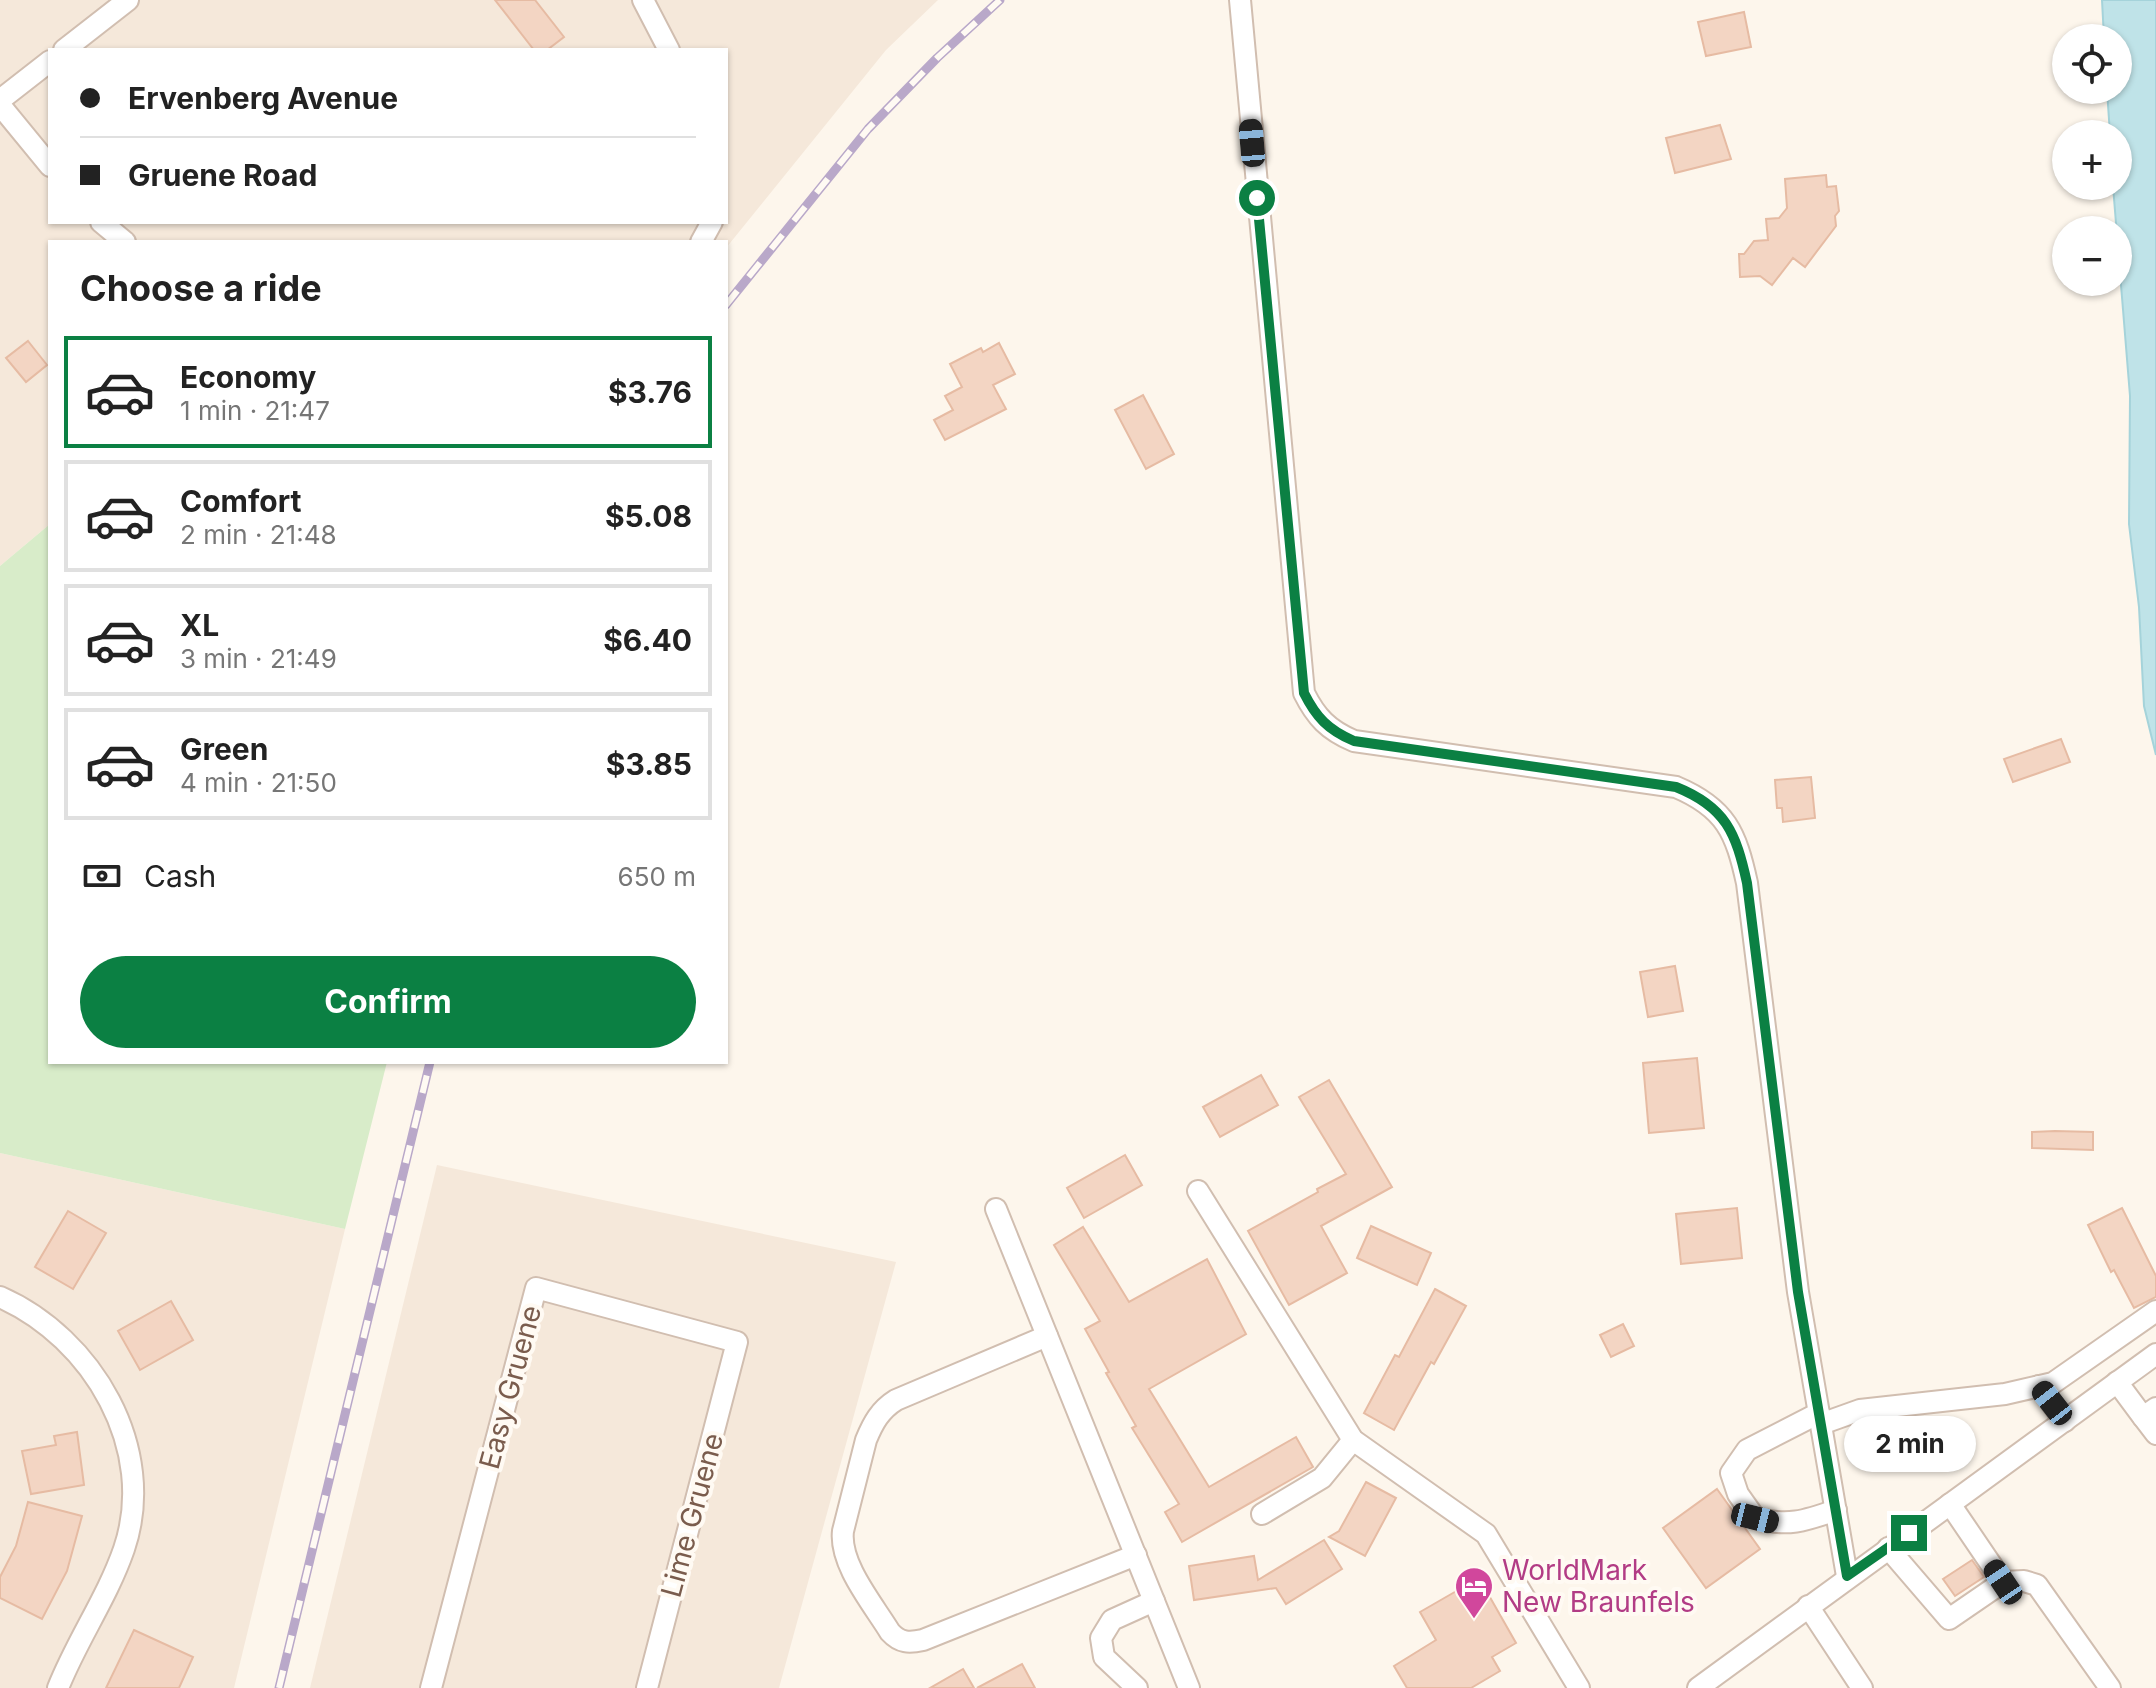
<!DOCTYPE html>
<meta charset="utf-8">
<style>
:root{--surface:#fff;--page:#f6f6f6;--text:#222;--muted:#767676;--line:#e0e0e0;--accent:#0b8043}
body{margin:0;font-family:Inter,sans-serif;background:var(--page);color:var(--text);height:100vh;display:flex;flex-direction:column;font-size:30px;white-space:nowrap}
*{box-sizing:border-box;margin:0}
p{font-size:26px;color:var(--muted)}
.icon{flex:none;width:44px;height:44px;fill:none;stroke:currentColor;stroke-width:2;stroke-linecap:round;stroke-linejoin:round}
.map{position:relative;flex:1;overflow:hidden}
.details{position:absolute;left:48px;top:240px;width:680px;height:824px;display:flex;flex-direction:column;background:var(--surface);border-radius:0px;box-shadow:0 2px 6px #0004}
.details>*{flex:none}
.top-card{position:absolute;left:48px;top:48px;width:680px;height:176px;border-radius:0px;box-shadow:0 2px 6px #0004;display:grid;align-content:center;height:176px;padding:0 32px;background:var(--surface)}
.tools{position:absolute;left:2052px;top:24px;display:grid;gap:16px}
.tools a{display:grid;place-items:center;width:80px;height:80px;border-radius:50%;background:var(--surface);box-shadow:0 2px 6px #0004;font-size:40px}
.end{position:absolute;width:36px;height:36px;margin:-18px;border:10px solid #0b8043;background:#fff;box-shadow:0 0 0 4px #fff}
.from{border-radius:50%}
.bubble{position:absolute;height:56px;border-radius:28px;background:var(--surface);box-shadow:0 2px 6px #0004;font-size:26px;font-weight:700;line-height:56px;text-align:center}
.car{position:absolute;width:24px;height:48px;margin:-24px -12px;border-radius:10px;box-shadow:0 0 6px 2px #0007;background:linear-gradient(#222 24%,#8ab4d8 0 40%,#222 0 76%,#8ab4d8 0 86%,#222 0)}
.top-card b{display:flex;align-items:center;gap:28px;height:76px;font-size:30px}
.top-card b+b{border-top:2px solid var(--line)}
.top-card i{width:20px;height:20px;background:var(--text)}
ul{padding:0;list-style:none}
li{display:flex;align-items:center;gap:24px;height:112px;margin:0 16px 12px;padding:0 16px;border:4px solid var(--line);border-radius:0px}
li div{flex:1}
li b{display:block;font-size:30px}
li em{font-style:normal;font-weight:700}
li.on{border-color:var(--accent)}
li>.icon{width:72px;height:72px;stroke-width:1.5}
h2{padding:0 32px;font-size:36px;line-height:96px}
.pay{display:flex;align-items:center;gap:20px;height:88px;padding:0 32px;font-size:30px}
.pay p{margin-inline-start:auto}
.action{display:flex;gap:16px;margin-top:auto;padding:16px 32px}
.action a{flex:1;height:92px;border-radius:48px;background:var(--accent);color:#fff;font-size:32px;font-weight:700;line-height:92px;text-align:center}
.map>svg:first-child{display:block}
.residential{fill:#f5e8da;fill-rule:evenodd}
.green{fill:#d8ecc9}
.water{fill:#bfe3e8;stroke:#a5d3da;stroke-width:2}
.building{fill:#f3d5c3;stroke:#e6bba3;stroke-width:2}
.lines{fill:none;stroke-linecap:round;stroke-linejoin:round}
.minor-casing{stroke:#d1beb0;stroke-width:24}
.minor{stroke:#fff;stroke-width:20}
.rail-casing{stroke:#b9a8c9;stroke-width:9}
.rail{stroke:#fffaf3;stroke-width:6;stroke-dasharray:18;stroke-linecap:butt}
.route{stroke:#0b8043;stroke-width:10}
.labels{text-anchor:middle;stroke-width:8;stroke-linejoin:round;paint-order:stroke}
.street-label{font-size:28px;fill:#7a5c4d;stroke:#fffaf3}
.hotel-label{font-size:28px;fill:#b23c85;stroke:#fffaf3;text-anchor:start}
</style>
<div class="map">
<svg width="2156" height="1688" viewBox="0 0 2156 1688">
<rect width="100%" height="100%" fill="#fdf6ec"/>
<g class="residential">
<path d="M0 0H938L886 50 726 248V242H50V524L0 566ZM50 50H726V222H50Z"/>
<polygon points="0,1153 345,1229 234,1688 0,1688"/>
<polygon points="437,1165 896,1262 779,1688 310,1688"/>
</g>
<polygon class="green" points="50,524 50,1062 387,1062 345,1229 0,1153 0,566"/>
<polygon class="water" points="2102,0 2156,0 2156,755 2144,706 2139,607 2129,524 2130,396 2113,186 2118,186 2118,134 2110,134 2107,90 2118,90 2118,38 2104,38"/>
<g class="building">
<polygon points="495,0 535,0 564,37 547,50 534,50"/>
<polygon points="1744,12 1751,47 1706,56 1698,22"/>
<polygon points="1720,125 1731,159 1675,173 1666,138"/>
<polygon points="1826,175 1827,187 1836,186 1839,211 1835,216 1836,226 1805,267 1793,258 1772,285 1760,276 1740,277 1739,254 1744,254 1754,241 1768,240 1766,219 1779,218 1787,208 1785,179"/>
<polygon points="28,341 47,365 26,382 6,358"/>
<polygon points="999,343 1015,374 993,385 1006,409 945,440 934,420 953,410 945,396 962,387 950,364 981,348 983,352"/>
<polygon points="1143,395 1174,454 1146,469 1115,410"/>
<polygon points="2061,739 2070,762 2013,782 2004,759"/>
<polygon points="1811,777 1815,818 1783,822 1782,808 1777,808 1775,780"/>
<polygon points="1675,966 1683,1011 1648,1017 1640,972"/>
<polygon points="1697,1058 1704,1128 1649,1133 1643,1063"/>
<polygon points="1261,1075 1278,1105 1220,1137 1203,1107"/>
<polygon points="1329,1080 1392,1187 1321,1226 1347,1273 1289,1305 1248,1231 1318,1192 1317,1189 1346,1174 1299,1097"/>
<polygon points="2055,1131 2093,1132 2093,1150 2032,1148 2032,1132"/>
<polygon points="1125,1155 1142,1185 1084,1218 1067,1188"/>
<polygon points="1737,1208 1742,1258 1681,1264 1676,1214"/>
<polygon points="2122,1208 2156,1276 2156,1297 2134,1308 2114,1270 2111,1272 2088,1225"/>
<polygon points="68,1211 106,1233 73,1289 35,1267"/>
<polygon points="1371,1226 1431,1253 1417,1285 1357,1258"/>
<polygon points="1083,1227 1129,1302 1207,1259 1246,1334 1149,1389 1209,1487 1296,1437 1313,1467 1182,1542 1165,1512 1179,1504 1132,1428 1136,1426 1106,1373 1109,1372 1085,1329 1100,1321 1054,1245"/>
<polygon points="1435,1289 1466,1306 1434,1364 1431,1362 1394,1430 1364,1413 1395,1355 1399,1357"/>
<polygon points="171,1301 193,1340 140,1370 118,1331"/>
<polygon points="1623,1324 1634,1346 1611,1357 1600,1335"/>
<polygon points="77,1432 84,1485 31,1494 22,1451 56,1445 54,1436"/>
<polygon points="1366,1482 1396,1498 1365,1556 1329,1537 1339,1531"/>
<polygon points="1717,1489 1760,1549 1706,1588 1663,1528"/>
<polygon points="28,1502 82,1516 67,1571 42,1619 0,1598 0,1577 16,1546"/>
<polygon points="1324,1540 1342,1569 1286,1604 1276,1588 1194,1600 1189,1566 1254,1556 1258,1580"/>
<polygon points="1972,1560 1984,1577 1955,1596 1943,1579"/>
<polygon points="1479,1578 1516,1643 1492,1657 1500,1671 1471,1688 1407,1688 1394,1666 1436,1640 1420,1612"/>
<polygon points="134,1630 193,1657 179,1688 106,1688"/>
<polygon points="1022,1664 1035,1688 977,1688"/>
<polygon points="963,1669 974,1688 930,1688"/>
</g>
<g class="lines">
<g class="minor-casing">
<g id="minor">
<polyline points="643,0 669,50"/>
<path d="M1240 0 1304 693C1316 717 1328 730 1354 741L1676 787C1726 808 1736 833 1747 883L1798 1292 1847 1576"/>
<polyline points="64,50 128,0"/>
<polyline points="0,100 50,61"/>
<polyline points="0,105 50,166"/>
<polyline points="101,222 125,242"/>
<polyline points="701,242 712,222"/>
<polyline points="1198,1191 1353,1440 1486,1534 1579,1688"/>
<polyline points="996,1209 1189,1688"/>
<path d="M0 1297C93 1338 158 1449 124 1549 107 1598 77 1640 58 1688"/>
<path d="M1047 1336 896 1400C880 1410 873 1423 866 1440L843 1531C839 1564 873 1604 890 1632 900 1643 909 1643 923 1640L1136 1555"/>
<polyline points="2117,1382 2143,1417 2156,1408"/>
<polyline points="2039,1386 2065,1421"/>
<path d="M1819 1413 1747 1450 1731 1473 1738 1494 1755 1518C1787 1527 1805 1521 1836 1510"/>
<polyline points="2143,1417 2156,1434"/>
<polyline points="1821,1424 1860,1410 2005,1394 2053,1383 2156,1311"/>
<polyline points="1262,1514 1322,1478 1353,1440"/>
<polyline points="1888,1548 1949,1619 2003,1582 1950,1504"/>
<polyline points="2003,1582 2024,1581 2037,1585 2110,1688"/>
<polyline points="1808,1606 1862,1688"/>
<polyline points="431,1688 536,1288 737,1342 647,1688"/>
<polyline points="1137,1688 1104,1657 1101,1638 1112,1620 1154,1601"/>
<polyline points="1698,1688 2156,1354"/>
</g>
</g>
<use href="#minor" class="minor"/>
<g class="rail-casing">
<g id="rail">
<polyline points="726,305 868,129 937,58 1000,0"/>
<polyline points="279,1688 430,1062"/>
</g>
</g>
<use href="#rail" class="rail"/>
</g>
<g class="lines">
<path class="route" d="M1257 198 1304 693C1316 717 1328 730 1354 741L1676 787C1726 807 1736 833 1747 883L1798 1292 1847 1576 1909 1533"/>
</g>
<defs>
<g id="hotel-pin" transform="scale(2)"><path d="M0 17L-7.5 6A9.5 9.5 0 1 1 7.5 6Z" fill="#d1479c" stroke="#fffaf3"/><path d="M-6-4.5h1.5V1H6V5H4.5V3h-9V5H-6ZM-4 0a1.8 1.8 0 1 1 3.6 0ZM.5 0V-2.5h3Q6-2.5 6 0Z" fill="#fff"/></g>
</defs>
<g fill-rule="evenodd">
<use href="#hotel-pin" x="1474" y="1586"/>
</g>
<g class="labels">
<g class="street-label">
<text transform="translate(510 1387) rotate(-75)" y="10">Easy Gruene</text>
<text transform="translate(692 1515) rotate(-75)" y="10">Lime Gruene</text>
</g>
<g class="hotel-label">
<text x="1502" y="1580">WorldMark<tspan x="1502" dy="32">New Braunfels</tspan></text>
</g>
</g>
</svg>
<div class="tools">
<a><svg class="icon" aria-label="locate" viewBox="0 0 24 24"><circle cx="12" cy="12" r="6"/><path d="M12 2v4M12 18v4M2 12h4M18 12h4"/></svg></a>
<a>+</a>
<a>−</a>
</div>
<i class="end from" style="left:1257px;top:198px"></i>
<i class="end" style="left:1909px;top:1533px"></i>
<div class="bubble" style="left:1844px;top:1416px;width:132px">2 min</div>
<i class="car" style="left:1252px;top:143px;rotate:355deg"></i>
<i class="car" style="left:2052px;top:1403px;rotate:322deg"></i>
<i class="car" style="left:1755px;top:1518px;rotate:104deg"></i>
<i class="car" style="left:2003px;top:1582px;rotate:326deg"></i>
<div class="top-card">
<b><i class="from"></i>Ervenberg Avenue</b>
<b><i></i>Gruene Road</b>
</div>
<section class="details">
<h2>Choose a ride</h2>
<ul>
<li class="on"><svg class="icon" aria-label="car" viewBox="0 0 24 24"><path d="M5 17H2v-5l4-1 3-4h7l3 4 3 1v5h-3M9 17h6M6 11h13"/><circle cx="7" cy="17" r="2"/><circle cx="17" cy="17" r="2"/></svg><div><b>Economy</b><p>1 min · 21:47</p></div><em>$3.76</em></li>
<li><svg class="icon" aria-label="car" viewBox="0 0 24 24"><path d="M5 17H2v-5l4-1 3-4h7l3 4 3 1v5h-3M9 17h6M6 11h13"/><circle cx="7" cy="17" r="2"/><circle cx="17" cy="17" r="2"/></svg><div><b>Comfort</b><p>2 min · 21:48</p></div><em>$5.08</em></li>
<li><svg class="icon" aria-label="car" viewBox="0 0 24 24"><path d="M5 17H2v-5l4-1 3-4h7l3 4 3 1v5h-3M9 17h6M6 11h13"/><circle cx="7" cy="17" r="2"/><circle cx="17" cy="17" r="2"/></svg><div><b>XL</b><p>3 min · 21:49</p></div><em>$6.40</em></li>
<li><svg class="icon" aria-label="car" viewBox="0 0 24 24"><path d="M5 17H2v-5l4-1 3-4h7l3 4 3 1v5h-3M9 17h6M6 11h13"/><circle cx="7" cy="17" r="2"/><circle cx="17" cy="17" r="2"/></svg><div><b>Green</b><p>4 min · 21:50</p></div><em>$3.85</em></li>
</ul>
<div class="pay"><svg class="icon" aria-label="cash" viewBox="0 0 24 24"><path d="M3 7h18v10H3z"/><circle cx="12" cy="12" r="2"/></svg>Cash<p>650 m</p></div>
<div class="action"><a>Confirm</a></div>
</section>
</div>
